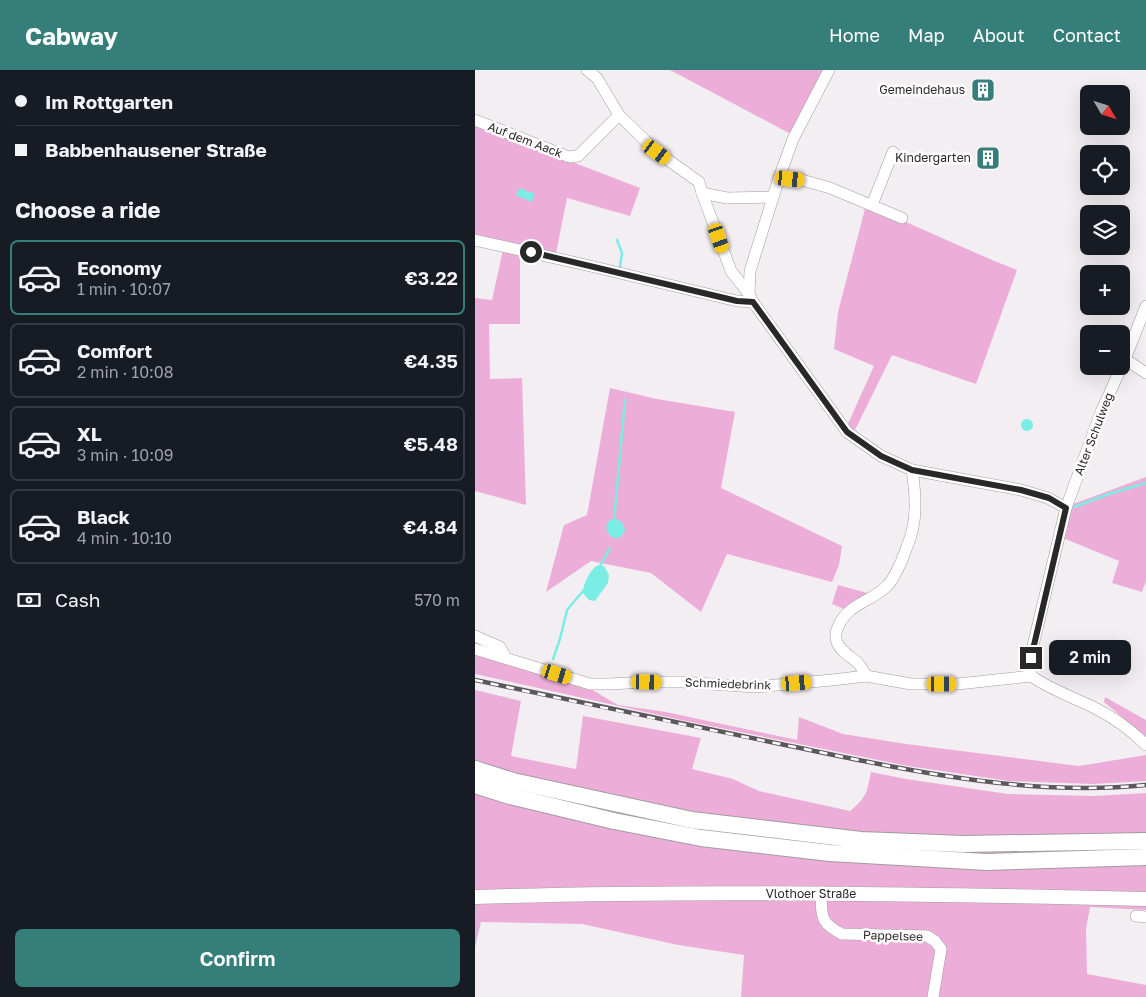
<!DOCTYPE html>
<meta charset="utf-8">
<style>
:root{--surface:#171b24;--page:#242831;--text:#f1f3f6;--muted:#9ea1a6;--line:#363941;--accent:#367e79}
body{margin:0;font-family:"Golos Text",sans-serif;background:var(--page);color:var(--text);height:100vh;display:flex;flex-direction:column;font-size:19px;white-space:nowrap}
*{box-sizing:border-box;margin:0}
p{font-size:16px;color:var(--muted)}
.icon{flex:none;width:28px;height:28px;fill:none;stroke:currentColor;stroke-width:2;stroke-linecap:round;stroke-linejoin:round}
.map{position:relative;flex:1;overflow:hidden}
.side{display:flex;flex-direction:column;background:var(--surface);width:475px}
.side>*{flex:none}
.top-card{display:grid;align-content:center;height:110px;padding:0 15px;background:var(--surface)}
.needle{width:32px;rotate:128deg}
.fabs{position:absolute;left:605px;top:15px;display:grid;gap:10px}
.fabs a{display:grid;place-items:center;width:50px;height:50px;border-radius:8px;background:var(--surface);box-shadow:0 5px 20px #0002;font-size:25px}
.end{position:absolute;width:22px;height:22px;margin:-11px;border:6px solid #292829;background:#fff;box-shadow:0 0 0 2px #fff}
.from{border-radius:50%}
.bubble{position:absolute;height:35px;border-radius:8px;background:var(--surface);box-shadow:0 5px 20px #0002;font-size:16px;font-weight:600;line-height:35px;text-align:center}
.car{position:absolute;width:15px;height:30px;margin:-15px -8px;border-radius:6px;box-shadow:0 0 4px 1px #0007;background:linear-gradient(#f5c518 24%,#345 0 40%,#f5c518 0 76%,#345 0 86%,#f5c518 0)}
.top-card b{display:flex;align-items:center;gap:18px;height:48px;font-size:19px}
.top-card b+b{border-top:1px solid var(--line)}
.top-card i{width:12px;height:12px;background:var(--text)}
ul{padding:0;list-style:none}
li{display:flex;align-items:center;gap:15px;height:75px;margin:0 10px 8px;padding:0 5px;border:2px solid var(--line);border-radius:8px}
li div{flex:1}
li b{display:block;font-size:19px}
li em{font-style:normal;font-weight:600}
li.selected{border-color:var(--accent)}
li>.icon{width:45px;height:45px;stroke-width:1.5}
h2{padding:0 15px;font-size:22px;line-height:60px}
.pay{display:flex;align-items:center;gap:12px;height:55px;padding:0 15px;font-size:19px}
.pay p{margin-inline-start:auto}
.action{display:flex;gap:10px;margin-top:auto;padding:10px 15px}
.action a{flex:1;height:58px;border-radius:8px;background:var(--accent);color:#fff;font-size:20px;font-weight:600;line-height:58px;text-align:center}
header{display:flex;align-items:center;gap:30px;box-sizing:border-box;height:70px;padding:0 25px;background:var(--accent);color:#fff}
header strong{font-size:24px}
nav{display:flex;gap:28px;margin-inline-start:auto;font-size:18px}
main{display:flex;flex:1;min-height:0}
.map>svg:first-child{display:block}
.green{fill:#ecaed9}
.water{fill:#7aede5}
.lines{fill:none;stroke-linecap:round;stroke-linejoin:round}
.stream{stroke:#7aede5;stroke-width:2.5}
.minor-casing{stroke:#a19c9f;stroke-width:12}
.major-casing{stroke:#a19c9f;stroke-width:15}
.highway-casing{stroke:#a19c9f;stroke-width:18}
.minor{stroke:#fff;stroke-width:11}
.major{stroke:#fff;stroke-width:14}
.highway{stroke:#fff;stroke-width:16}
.rail-casing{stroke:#5a585a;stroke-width:4.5}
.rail{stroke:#fffcfe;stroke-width:2.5;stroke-dasharray:8;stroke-linecap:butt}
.route{stroke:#292829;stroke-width:6}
.labels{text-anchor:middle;stroke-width:5;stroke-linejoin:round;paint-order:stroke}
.poi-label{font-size:12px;fill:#292829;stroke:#fffcfe;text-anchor:end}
.street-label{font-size:12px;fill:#292829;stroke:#fffcfe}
</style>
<header>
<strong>Cabway</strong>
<nav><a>Home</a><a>Map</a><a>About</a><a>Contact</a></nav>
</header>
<main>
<section class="side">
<div class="top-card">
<b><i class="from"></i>Im Rottgarten</b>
<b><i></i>Babbenhausener Straße</b>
</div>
<h2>Choose a ride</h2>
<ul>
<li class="selected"><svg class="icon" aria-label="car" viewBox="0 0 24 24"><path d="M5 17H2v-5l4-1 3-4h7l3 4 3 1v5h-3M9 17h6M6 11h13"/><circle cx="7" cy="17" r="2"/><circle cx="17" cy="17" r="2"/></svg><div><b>Economy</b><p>1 min · 10:07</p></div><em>€3.22</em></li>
<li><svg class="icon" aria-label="car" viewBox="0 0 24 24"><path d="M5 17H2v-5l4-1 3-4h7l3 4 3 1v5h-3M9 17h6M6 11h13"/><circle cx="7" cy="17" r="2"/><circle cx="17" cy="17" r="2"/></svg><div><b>Comfort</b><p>2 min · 10:08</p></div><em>€4.35</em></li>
<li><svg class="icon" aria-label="car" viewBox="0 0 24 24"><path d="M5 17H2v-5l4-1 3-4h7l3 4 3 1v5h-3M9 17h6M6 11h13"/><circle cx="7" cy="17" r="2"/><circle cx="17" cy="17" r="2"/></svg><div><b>XL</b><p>3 min · 10:09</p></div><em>€5.48</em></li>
<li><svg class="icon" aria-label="car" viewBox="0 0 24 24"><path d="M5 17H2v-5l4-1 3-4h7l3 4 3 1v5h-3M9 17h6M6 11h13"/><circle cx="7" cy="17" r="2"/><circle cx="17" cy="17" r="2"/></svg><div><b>Black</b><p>4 min · 10:10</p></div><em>€4.84</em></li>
</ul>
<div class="pay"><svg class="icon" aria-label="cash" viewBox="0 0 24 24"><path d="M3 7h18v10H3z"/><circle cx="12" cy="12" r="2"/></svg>Cash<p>570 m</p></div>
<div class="action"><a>Confirm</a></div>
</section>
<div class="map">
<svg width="671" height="927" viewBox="0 0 671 927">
<rect width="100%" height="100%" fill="#f3eef1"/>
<g class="green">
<polygon points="195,0 350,0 316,64"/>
<polygon points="0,46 92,90 165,118 155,146 92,128 81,183 45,176 45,254 14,254 15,309 47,308 51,435 0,421 0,228 17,230 28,180 0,174"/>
<path d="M391 135C442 156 491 180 542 200L501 314 417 285 378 364 372 356 399 296 359 279 363 242Z"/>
<polygon points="135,318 182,329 260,342 246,418 367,476 364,495 357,512 252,484 226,542 176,503 116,491 71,522 89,455 112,445"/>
<polygon points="671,407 671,511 667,522 637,513 644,491 588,468 598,434"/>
<polygon points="363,515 396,524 369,539 357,534"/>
<polygon points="0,573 29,589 114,618 143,635 191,642 322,670 324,647 368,664 431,674 604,696 671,685 671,711 618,714 534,711 433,696 206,650 0,604"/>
<path d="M0 620 46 631 36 686 101 699 108 646 226 668 217 699 258 709 284 721 375 741C392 727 392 722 396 702L431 709 533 724 619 726 671 723V840L615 837 611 859 612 904 671 915V927H266L269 885 203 875 107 854 6 852 0 877Z"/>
<polygon points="630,627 671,650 671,667 629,632"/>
</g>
<g class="water">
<polygon points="44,118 60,124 56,132 41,125"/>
<circle cx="552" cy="355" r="6"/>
<path d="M139 448C146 451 149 454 150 461 143 474 133 468 131 456L135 450Z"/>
<path d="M121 496H129L134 505 133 513 120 531 114 530 108 523C108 513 114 503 121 496Z"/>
</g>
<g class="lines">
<g class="stream">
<polyline points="142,170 147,183 145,197"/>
<polyline points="599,437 634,424 671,413"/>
<polyline points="139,451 150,330"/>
<polyline points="123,499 135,478"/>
<polyline points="78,589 85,569 92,540 109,520"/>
</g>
<g class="minor-casing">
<g id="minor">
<polyline points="112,0 122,8 144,45 182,82 224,112 227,123 252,128 298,127"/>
<polyline points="354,0 318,69 304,108 275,201 274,224 278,232 372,362 406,386 437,400 546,420 573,428 591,438"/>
<polyline points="0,50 94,87 103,86 144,45"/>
<polyline points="304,108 327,110 355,118 427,148"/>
<polyline points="227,123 256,201 274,224"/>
<polyline points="397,135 418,82"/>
<polyline points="0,170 111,195 262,231 278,232"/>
<polyline points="650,289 671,303"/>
<polyline points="0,566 25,577 31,588"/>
<path d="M0 579 115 614H134L172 612H207L280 617 357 610 391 606 436 614H483L556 606C575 619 597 627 618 637 638 647 656 660 671 675"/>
<path d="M391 606C389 601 386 597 383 593 376 587 365 581 362 572 360 567 361 561 363 557 372 534 396 532 412 516 419 509 423 499 427 490 431 479 436 468 438 457 442 438 440 419 437 400"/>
<polyline points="556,606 555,588 591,438 626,342 650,289 671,236"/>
<path d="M346 824C347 847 345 853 367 864L452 866 460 871 466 879 458 927"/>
<polyline points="661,846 671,847"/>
</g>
</g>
<g class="major-casing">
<path id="major" d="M0 827C224 820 447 824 671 829"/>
</g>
<g class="highway-casing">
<g id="highway">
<polyline points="0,699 38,711 217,750 386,770 488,774 671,771"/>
<polyline points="0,715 35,726 139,751 226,768 355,783 512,792 671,787"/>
</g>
</g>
<use href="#minor" class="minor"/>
<use href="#major" class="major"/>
<use href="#highway" class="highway"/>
<g class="rail-casing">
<path id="rail" d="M0 610C105 633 210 655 315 676 432 700 551 727 671 715"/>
</g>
<use href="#rail" class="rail"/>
</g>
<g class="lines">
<polyline class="route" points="56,182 262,231 278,232 372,362 406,386 437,400 546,420 574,428 591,438 556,588"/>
</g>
<defs>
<g id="building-square" transform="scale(1.25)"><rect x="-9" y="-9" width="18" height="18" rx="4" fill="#367e79" stroke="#fffcfe"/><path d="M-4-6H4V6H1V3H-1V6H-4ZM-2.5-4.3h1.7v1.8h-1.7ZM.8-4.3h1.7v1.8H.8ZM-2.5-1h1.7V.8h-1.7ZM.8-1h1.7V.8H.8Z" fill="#fff"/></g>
</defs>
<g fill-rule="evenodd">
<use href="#building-square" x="508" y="20"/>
<use href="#building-square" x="513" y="88"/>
</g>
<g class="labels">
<g class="poi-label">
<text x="490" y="24">Gemeindehaus</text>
<text x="496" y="92">Kindergarten</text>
</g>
<g class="street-label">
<text transform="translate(50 70) rotate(21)" y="4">Auf dem Aack</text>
<text transform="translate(619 364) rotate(-69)" y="4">Alter Schulweg</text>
<text transform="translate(253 614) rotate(2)" y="4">Schmiedebrink</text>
<text x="336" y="828">Vlothoer Straße</text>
<text transform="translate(418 866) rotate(2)" y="4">Pappelsee</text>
</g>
</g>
</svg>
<div class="fabs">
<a><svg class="needle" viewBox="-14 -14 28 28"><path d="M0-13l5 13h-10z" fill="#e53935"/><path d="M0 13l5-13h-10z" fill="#9ea1a6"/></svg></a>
<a><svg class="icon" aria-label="locate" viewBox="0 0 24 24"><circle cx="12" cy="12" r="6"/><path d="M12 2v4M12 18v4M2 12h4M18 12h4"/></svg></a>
<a><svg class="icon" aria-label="layers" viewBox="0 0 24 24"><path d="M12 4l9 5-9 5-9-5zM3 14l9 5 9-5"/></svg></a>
<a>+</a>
<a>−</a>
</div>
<i class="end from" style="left:56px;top:182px"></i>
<i class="end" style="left:556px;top:588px"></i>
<div class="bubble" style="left:574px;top:570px;width:82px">2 min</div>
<i class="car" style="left:182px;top:82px;rotate:126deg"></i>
<i class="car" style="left:315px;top:109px;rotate:96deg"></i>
<i class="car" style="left:244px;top:168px;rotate:161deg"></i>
<i class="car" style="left:82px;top:604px;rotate:107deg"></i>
<i class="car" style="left:172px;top:612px;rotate:91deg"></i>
<i class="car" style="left:322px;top:613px;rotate:85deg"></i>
<i class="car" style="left:467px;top:614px;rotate:90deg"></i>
</div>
</main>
